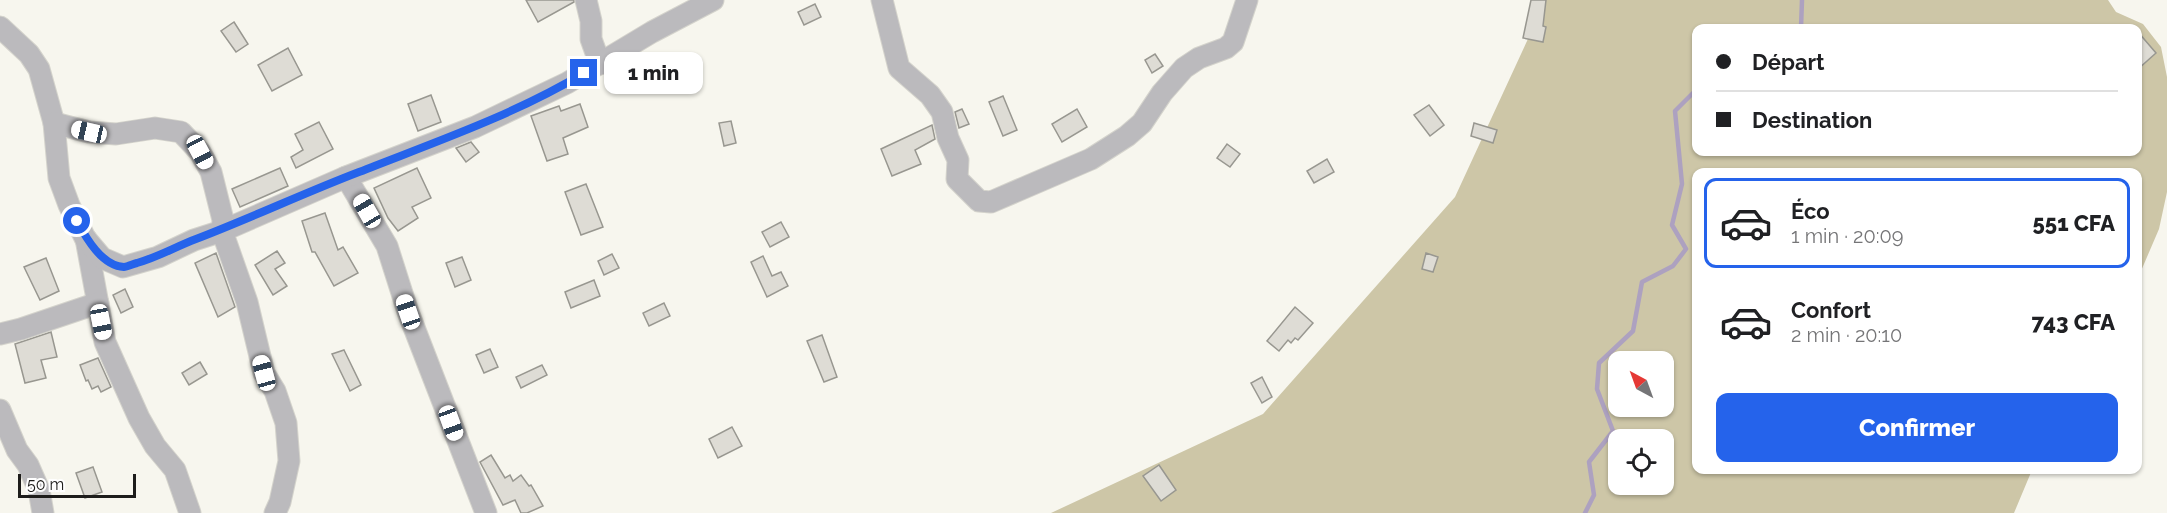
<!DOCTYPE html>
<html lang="fr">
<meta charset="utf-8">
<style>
:root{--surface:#fff;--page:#f6f6f6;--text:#202124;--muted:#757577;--line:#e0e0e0;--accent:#2563eb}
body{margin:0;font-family:Raleway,sans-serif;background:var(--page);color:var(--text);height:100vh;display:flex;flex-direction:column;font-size:22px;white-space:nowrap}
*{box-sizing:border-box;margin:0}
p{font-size:20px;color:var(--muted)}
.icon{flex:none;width:33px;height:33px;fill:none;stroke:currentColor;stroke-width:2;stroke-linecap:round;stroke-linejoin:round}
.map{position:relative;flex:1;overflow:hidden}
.side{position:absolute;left:1692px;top:168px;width:450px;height:306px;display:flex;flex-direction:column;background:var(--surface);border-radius:12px;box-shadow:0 2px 4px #0004}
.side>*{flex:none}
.top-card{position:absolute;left:1692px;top:24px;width:450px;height:132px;border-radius:12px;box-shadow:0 2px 4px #0004;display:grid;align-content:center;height:132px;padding:0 24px;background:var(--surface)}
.needle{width:39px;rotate:319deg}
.controls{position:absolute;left:1608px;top:351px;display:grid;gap:12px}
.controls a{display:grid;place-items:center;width:66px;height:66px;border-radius:12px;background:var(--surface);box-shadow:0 2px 4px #0004;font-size:30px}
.scale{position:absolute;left:18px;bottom:15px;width:118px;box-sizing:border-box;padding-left:6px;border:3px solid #1e1d1b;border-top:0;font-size:16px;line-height:21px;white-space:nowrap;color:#1e1d1b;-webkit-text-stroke:4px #fff;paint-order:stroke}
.end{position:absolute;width:27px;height:27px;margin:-14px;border:8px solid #2563eb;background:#fff;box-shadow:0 0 0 3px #fff}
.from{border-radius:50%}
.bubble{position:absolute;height:42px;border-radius:12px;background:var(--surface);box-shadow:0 2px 4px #0004;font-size:20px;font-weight:800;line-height:42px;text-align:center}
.car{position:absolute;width:18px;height:36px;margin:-18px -9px;border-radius:8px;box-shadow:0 0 4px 2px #0007;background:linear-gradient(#fff 24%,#345 0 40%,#fff 0 76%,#345 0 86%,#fff 0)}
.top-card b{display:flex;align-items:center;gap:21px;height:57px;font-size:22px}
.top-card b+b{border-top:2px solid var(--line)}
.top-card i{width:15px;height:15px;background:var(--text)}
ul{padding:10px 0 0;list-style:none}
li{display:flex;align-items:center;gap:18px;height:90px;margin:0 12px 9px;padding:0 12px;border:3px solid transparent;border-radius:12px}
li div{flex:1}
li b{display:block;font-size:22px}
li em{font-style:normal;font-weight:800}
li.selected{border-color:var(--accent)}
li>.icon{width:54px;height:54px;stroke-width:1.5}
.cta{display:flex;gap:12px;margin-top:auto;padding:12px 24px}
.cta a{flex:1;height:69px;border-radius:12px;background:var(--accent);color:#fff;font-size:24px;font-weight:800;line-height:69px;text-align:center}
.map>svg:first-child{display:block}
.green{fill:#cdc6a7;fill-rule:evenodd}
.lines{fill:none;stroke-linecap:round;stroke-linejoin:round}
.stream{stroke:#ada1c0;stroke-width:4.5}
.building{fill:#dedcd5;stroke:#989790;stroke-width:1.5}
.minor-casing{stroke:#d4d3cc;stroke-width:23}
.minor{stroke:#bbbabd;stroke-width:21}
.route{stroke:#2563eb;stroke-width:8}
</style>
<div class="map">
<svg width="2167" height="513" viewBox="0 0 2167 513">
<rect width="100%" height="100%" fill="#f7f6ee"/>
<path class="green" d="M1534 0H2108L2116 12 2143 24 2161 47 2167 77V192L2159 229 2138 278V172H1696V470H2032L2014 513H1051L1263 414 1455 197 1533 28ZM1696 28H2138V152H1696ZM1618 362H1664V406H1618ZM1618 440H1664V484H1618Z"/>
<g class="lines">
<g class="stream">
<polyline points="1801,28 1802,0"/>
<polyline points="1585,513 1594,495 1589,462 1613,431 1597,389 1599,363 1633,331 1642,282 1673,266 1686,249 1672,225 1682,184 1675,111 1696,90"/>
</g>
</g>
<g class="building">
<polygon points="526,0 574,0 574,2 538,22"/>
<polygon points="1531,0 1546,0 1543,26 1546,27 1543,42 1523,38"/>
<polygon points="815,4 821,17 804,25 798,12"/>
<polygon points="234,22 248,44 236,52 221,31"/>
<polygon points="2138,32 2156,53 2138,69"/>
<polygon points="288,48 302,75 272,91 258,65"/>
<polygon points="1155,54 1163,66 1152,73 1145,60"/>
<polygon points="431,95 441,122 418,131 408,104"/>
<polygon points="1003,96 1017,130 1003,136 989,102"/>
<polygon points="580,104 588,127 563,138 568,154 547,161 531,116 559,106 561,111"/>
<polygon points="1429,105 1444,125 1430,136 1414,115"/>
<polygon points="962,109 969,124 959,128 955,112"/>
<polygon points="1077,109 1087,127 1062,142 1052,124"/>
<polygon points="731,121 736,143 724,146 719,123"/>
<polygon points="319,122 333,149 296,168 291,157 303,150 295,134"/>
<polygon points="1474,123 1497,130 1493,143 1471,136"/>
<polygon points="932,125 935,139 915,150 921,164 892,176 881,149"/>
<polygon points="471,142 479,152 466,162 456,148"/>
<polygon points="1227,144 1240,154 1230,167 1217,158"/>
<polygon points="1327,159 1334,172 1314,183 1307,171"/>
<polygon points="280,168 288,186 240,207 232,189"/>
<polygon points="417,168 431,198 412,207 418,218 398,231 388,218 374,188"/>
<polygon points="586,184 603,227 581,235 565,192"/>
<polygon points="325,213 338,250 343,247 358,273 334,286 315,252 312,252 302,221"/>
<polygon points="781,222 789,237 770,247 762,232"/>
<polygon points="277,251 285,263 275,269 287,286 273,295 255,265"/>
<polygon points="216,253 235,307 218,317 195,263"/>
<polygon points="1426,253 1438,257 1433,272 1422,269"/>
<polygon points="612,254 619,268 604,275 598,261"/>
<polygon points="763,256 772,276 781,272 788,286 767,297 751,262"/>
<polygon points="462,257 471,280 455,287 446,263"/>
<polygon points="46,258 59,291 40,300 24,267"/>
<polygon points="594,280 600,296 571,308 565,292"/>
<polygon points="125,289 133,307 121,313 113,295"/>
<polygon points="664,303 670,316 649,326 643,313"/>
<polygon points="1295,307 1313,323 1298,340 1295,338 1291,343 1288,340 1279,351 1267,341"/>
<polygon points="51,332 57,357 41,360 46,378 25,383 15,344"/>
<polygon points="822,335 837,377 824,382 807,341"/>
<polygon points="490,349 498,367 484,373 476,355"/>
<polygon points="344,350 361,385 350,391 332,354"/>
<polygon points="98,358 111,387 101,392 98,386 92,389 88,380 86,381 80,365"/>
<polygon points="200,362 207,374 189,385 182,373"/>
<polygon points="542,365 547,375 521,388 516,377"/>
<polygon points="1262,377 1272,397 1262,403 1251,383"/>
<polygon points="732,427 742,446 718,458 709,439"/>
<polygon points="491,455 505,478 510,475 513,481 521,475 529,486 531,485 543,506 527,513 521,513 515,500 503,505 480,462"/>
<polygon points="1159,465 1176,490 1161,501 1143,476"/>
<polygon points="93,467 102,492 85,498 76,473"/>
</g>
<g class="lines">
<g class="minor-casing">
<g id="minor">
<polyline points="586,0 591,21 591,39 600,64"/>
<polyline points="882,0 899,68 930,95 942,112 948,138 958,160 957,179 979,201 991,202 1091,159 1127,136 1142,123 1162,93 1184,68 1199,58 1226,48 1233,42 1247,0"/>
<polyline points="0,27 29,54 39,69 54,123"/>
<polyline points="346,177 387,246 408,312 486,513"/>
<polyline points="86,239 105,342 139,418 155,446 175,470 190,513"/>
<polyline points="0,334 21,329 98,303"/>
<polyline points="0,410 17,450 28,465 39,490 43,513"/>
<polyline points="275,513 280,502 289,461 286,423 275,391 264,373 247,302 222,231 194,240 158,257 123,267 102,258 85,238 69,205 59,178 54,123 89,132 116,134 155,128 181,132 200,152 211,172 223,220 222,231 346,177 475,127 567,83 652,32 713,0"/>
</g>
</g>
<use href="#minor" class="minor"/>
</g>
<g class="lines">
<path class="route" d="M77 221C86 238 102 266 124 267 127 267 133 264 137 263 158 257 175 247 196 239 251 218 304 193 359 172 435 142 514 115 584 73"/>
</g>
</svg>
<div class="controls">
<a><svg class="needle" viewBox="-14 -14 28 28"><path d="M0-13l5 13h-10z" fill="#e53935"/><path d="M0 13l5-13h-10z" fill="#757577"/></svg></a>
<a><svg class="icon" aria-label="locate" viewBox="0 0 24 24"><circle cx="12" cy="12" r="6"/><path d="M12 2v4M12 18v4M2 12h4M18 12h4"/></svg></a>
</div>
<div class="scale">50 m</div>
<i class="end from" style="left:77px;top:221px"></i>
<i class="end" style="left:584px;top:73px"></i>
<div class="bubble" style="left:604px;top:52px;width:99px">1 min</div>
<i class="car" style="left:89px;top:132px;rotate:283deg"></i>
<i class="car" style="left:200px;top:152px;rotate:152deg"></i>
<i class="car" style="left:367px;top:211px;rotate:330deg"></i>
<i class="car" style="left:408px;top:312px;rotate:341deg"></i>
<i class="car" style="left:101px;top:322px;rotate:169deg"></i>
<i class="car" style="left:264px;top:373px;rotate:345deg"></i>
<i class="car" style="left:451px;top:423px;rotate:160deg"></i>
<div class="top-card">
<b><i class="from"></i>Départ</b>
<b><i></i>Destination</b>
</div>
<section class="side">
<ul>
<li class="selected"><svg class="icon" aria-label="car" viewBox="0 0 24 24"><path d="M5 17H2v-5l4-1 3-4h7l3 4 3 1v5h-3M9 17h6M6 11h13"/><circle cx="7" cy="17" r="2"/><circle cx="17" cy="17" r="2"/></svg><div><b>Éco</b><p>1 min · 20:09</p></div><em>551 CFA</em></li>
<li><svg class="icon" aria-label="car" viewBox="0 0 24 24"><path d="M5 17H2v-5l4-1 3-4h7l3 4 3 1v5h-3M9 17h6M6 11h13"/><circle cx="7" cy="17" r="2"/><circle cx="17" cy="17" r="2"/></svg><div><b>Confort</b><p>2 min · 20:10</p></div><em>743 CFA</em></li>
</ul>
<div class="cta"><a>Confirmer</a></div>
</section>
</div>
